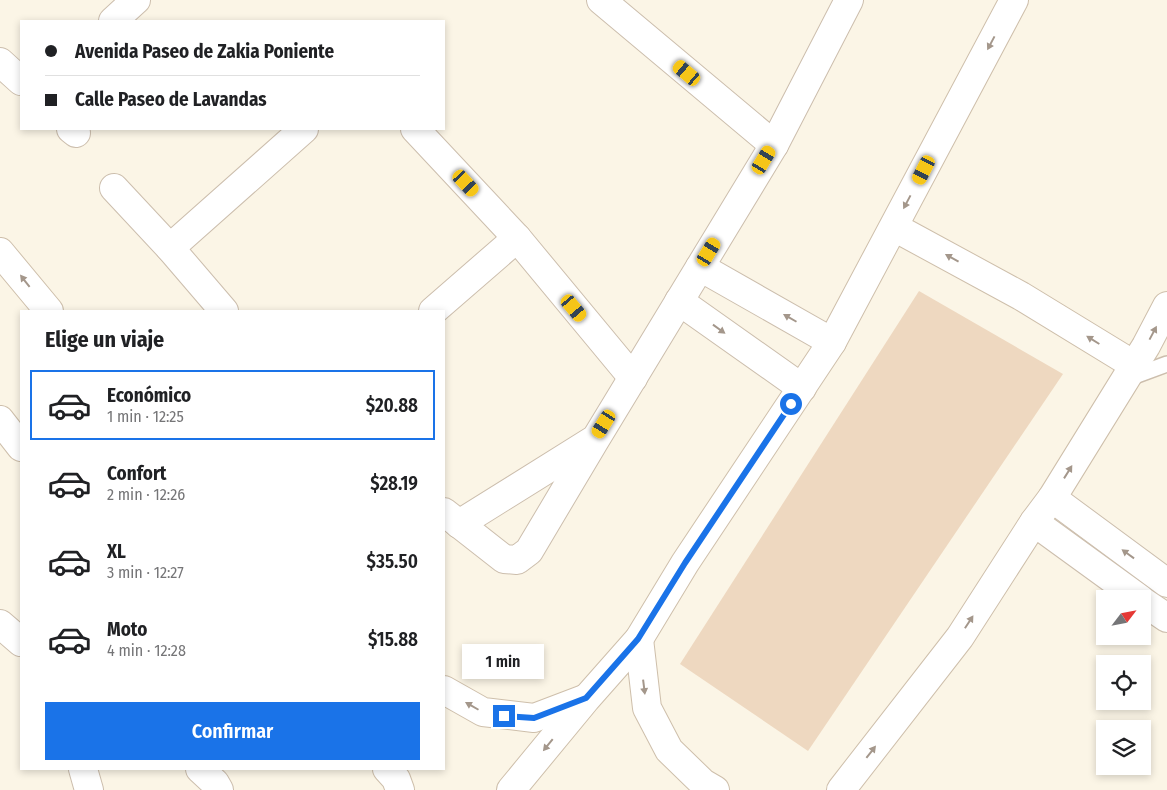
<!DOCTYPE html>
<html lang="es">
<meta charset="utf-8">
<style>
:root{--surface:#fff;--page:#f6f6f6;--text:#202124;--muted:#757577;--line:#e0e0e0;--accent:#1a73e8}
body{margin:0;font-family:"Fira Sans Condensed",sans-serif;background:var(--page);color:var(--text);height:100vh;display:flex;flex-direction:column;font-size:19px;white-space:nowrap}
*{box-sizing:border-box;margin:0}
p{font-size:16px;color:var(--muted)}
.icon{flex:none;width:28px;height:28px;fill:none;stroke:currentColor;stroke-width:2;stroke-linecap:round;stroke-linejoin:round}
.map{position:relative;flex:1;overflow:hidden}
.drawer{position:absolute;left:20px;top:310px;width:425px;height:460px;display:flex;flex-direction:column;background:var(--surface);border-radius:0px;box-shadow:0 2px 8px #0003}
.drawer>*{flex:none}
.top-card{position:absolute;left:20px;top:20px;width:425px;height:110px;border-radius:0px;box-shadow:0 2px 8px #0003;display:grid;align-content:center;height:110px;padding:0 25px;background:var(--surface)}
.needle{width:32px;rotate:58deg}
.controls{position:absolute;left:1096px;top:590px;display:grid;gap:10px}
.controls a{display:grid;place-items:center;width:55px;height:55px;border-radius:0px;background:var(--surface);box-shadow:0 2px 8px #0003;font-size:25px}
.end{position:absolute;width:22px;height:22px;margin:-11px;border:6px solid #1a73e8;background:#fff;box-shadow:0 0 0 2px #fff}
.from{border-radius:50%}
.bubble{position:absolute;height:35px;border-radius:0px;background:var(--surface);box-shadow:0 2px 8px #0003;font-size:16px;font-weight:600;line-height:35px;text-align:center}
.car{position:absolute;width:15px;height:30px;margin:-15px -8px;border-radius:6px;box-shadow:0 0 4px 1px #0007;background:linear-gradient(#f5c518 24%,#345 0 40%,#f5c518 0 76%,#345 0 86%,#f5c518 0)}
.top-card b{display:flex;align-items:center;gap:18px;height:48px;font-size:19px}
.top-card b+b{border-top:1px solid var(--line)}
.top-card i{width:12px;height:12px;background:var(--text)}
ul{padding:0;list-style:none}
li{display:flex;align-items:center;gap:15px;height:70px;margin:0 10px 8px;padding:0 15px;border:2px solid transparent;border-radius:0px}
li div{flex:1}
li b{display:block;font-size:19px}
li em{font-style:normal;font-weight:600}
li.current{border-color:var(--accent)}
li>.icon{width:45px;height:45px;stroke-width:1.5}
h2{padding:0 25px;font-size:22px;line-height:60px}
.action{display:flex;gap:10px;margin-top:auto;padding:10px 25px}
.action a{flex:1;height:58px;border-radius:0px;background:var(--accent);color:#fff;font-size:20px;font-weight:600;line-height:58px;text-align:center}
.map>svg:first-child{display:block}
.building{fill:#eed8c0}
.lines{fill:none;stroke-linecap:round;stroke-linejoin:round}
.lane-casing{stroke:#ccbead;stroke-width:18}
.street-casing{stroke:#ccbead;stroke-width:30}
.secondary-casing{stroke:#cebfab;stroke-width:30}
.lane{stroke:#fff;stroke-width:15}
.street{stroke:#fff;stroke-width:28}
.secondary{stroke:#fff;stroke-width:28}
.oneway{fill:#a4978b}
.route{stroke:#1a73e8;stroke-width:6}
</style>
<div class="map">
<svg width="1167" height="790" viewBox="0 0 1167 790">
<rect width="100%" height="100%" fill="#fbf5e6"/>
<polygon class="building" points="919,291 1063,374 808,751 680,664"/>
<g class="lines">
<g class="lane-casing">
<polyline id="lane" points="1129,378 1167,364"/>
</g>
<g class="street-casing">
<g id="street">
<polyline points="601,0 774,145"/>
<polyline points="113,21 136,0"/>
<polyline points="0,62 21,81"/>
<polyline points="71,129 76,133"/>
<polyline points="415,129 517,238 633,378"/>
<polyline points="114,188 170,248 224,311"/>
<polyline points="170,248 304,129"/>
<polyline points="700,267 832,342"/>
<polyline points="679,301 802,388"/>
<polyline points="433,311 517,238"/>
<polyline points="1052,498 1167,583"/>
<polyline points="444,512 504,559 517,560 529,551 595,440 774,145 849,0"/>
<polyline points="1034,522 1140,599"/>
<polyline points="459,524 592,441"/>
<polyline points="1142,601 1167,618"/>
<polyline points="0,624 21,642"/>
<polyline points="83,769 89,790"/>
<polyline points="200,769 215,783 219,790"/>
</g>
</g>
<g class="secondary-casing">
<g id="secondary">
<polyline points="894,227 1021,296 1134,365"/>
<polyline points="0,252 49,311"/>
<polyline points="0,420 21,447"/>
<polyline points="639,639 647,708 669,750 703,783 715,790"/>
<polyline points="444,690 483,712 534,718 584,699"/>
<polyline points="387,769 396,779 400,790"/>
<polyline points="511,790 586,699 639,639 685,563 832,342 1014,0"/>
<polyline points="841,790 960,637 1034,522 1052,498 1146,346 1167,306"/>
</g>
</g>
<use href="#lane" class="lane"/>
<use href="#street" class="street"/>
<use href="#secondary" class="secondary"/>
</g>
<defs><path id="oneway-solid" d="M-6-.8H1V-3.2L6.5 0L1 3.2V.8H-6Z" transform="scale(1.25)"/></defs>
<g class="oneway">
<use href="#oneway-solid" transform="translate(991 43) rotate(118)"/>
<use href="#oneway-solid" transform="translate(907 202) rotate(118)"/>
<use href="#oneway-solid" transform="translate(952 258) rotate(-151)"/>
<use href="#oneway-solid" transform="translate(25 281) rotate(-128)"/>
<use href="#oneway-solid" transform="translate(790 318) rotate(-150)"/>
<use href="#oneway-solid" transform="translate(719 329) rotate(36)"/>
<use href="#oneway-solid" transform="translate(1153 333) rotate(-62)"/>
<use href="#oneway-solid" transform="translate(1093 340) rotate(-148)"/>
<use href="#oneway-solid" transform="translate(1068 472) rotate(-58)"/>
<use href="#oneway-solid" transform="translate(1128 554) rotate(-144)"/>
<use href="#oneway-solid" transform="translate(969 622) rotate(-57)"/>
<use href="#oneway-solid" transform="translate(644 687) rotate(83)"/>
<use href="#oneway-solid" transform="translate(472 706) rotate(-150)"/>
<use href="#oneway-solid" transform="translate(548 745) rotate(129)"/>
<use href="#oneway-solid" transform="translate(871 752) rotate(-52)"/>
</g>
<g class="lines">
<polyline class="route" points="504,716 534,718 586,698 638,639 685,563 791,404"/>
</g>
</svg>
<div class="controls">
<a><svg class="needle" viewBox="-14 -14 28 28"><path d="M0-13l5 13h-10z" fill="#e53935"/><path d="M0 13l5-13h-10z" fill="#757577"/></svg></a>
<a><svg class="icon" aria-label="locate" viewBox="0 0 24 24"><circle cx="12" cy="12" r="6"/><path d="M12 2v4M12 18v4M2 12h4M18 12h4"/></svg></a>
<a><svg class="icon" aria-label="layers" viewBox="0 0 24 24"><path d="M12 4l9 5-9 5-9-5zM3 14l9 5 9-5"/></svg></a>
</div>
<i class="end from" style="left:791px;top:404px"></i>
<i class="end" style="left:504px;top:716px"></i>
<div class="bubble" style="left:462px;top:644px;width:82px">1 min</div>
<i class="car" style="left:687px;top:73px;rotate:310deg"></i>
<i class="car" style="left:764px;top:160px;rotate:31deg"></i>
<i class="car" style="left:924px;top:170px;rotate:207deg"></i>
<i class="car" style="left:466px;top:183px;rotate:137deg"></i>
<i class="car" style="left:709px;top:252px;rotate:31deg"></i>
<i class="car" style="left:574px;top:308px;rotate:140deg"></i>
<i class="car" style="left:604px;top:424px;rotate:212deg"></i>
<div class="top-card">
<b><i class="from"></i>Avenida Paseo de Zakia Poniente</b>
<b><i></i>Calle Paseo de Lavandas</b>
</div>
<section class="drawer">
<h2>Elige un viaje</h2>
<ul>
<li class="current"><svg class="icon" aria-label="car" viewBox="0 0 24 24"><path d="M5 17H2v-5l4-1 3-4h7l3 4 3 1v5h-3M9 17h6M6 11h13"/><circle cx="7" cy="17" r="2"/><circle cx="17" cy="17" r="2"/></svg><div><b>Económico</b><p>1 min · 12:25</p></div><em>$20.88</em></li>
<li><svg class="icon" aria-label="car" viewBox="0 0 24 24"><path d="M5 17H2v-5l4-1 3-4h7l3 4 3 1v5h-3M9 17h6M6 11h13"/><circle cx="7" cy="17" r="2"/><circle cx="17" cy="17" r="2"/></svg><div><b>Confort</b><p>2 min · 12:26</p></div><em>$28.19</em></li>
<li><svg class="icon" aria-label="car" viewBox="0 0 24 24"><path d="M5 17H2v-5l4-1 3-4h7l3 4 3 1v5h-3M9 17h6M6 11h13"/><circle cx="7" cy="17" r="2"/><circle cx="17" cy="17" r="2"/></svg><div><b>XL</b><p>3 min · 12:27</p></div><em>$35.50</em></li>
<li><svg class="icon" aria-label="car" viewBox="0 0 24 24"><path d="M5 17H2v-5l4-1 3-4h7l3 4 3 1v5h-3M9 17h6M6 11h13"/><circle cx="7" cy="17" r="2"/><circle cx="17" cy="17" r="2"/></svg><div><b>Moto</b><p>4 min · 12:28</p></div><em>$15.88</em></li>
</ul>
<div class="action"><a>Confirmar</a></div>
</section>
</div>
